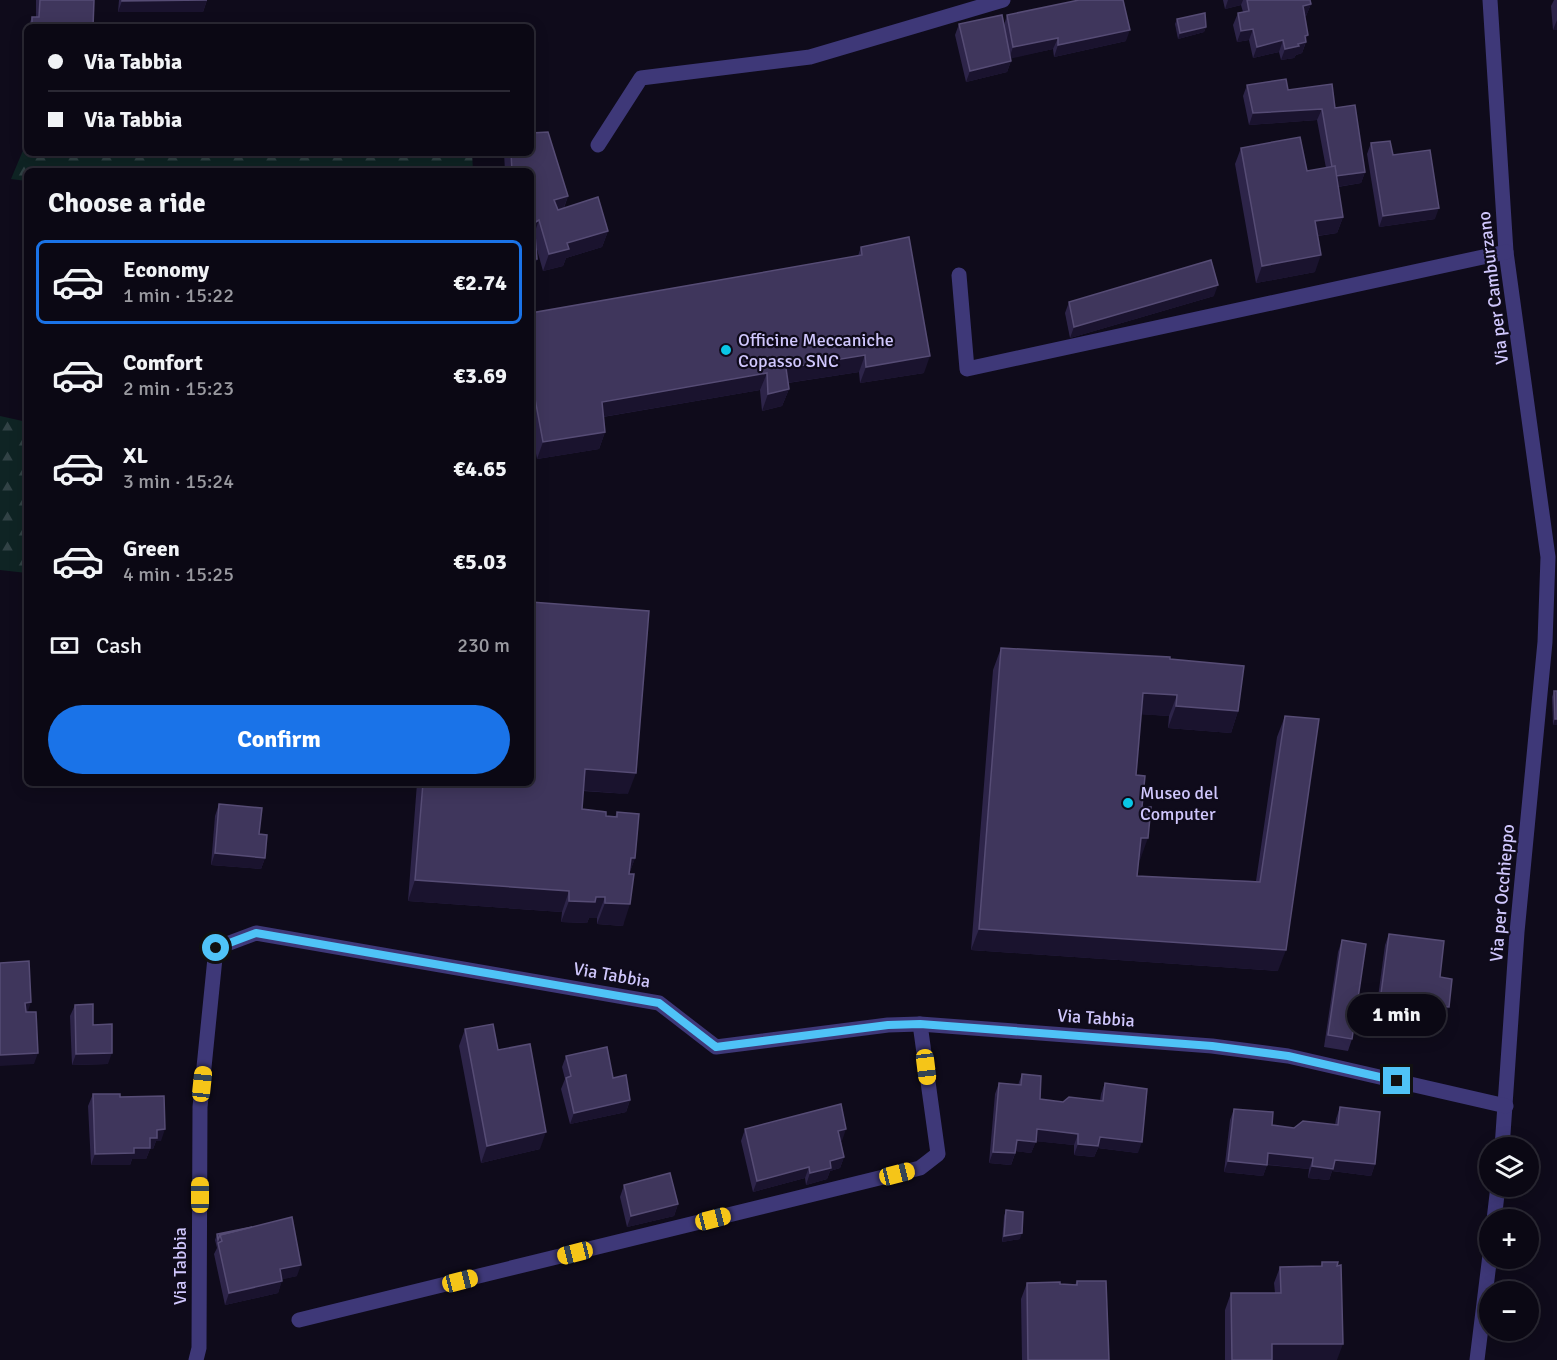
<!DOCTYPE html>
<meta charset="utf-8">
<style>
:root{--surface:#0b0814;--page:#14111d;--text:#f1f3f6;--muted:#9a9aa0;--line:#2b2934;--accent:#1a73e8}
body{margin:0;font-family:Signika,sans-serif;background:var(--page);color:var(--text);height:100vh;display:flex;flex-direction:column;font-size:22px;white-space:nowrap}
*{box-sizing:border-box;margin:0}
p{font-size:20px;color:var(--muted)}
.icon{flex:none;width:33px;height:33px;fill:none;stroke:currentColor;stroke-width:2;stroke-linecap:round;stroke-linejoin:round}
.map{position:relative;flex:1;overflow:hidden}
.panel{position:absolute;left:24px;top:168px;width:510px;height:618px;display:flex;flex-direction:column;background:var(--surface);border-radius:9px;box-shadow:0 3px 15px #0003,0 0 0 2px var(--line)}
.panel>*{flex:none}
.hud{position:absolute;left:24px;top:24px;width:510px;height:132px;border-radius:9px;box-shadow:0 3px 15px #0003,0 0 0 2px var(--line);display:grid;align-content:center;height:132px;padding:0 24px;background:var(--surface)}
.tools{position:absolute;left:1479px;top:1137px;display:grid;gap:12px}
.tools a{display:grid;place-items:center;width:60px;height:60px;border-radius:50%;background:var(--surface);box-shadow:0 3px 15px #0003,0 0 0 2px var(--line);font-size:30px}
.end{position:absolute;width:27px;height:27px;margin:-14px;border:8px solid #4fc3f7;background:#111;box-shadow:0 0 0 3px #111}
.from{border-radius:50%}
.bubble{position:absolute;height:42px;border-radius:21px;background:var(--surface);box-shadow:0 3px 15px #0003,0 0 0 2px var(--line);font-size:20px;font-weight:800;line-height:42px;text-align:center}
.car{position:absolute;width:18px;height:36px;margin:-18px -9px;border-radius:8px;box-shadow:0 0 4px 2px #0007;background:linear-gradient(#f5c518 24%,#345 0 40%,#f5c518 0 76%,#345 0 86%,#f5c518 0)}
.hud b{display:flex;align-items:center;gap:21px;height:57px;font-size:22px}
.hud b+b{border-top:2px solid var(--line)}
.hud i{width:15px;height:15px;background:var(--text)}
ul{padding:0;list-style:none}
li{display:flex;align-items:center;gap:18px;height:84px;margin:0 12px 9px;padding:0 12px;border:3px solid transparent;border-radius:9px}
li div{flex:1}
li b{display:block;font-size:22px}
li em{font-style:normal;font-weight:800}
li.on{border-color:var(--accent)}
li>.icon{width:54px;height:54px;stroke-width:1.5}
h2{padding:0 24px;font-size:27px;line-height:72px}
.pay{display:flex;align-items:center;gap:15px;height:66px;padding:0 24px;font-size:22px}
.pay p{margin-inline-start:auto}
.action{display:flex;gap:12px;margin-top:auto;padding:12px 24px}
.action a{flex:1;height:69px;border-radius:36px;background:var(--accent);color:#fff;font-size:24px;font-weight:800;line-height:69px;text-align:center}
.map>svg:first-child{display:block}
.forest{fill:url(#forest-firs)}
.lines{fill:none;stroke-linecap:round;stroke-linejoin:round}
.minor{stroke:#3e3878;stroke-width:15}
.wall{fill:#2d2449}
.shaded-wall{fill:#1a132e}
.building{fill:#3f365c;stroke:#564c75;stroke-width:1.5}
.route{stroke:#4fc3f7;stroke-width:8}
.poi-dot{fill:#0ac6e6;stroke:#0f0b1b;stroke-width:2}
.labels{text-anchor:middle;stroke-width:4.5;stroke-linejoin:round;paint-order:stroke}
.street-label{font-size:18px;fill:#d0c7fd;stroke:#0f0b1b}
.poi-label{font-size:18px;fill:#d0c7fd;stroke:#0f0b1b;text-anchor:start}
</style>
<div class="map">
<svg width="1557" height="1360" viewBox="0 0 1557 1360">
<defs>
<pattern id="forest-firs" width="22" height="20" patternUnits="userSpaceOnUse" patternTransform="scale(1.5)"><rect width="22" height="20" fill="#0f2424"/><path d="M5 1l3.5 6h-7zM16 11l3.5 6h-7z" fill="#314245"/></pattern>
</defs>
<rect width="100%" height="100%" fill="#0f0b1b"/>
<g class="forest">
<polygon points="27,141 27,153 472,153 473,171 27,171 27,181 11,179"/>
<polygon points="0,416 27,422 27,573 0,570"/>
</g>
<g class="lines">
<g class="minor">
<polyline points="1490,0 1506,252 1548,557 1545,642 1517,932 1502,1148"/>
<polyline points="598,145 641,78 810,57 1003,0"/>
<polyline points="959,275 967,369 1506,252"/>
<polyline points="1494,1220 1498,1186"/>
<polyline points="299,1320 920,1168 938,1154 920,1024"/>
<polyline points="196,1360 199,1348 200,1107 216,948 256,933 659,1003 716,1047 888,1025 920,1024 1212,1046 1288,1056 1506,1106"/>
<polyline points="1477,1360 1490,1255"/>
</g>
</g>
<g class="wall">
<polygon points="36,0 94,0 93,27 28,27 32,17 36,17"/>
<polygon points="119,0 207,0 203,12 118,12"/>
<polygon points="1223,0 1310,0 1311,4 1306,16 1304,16 1306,42 1302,53 1296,55 1294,58 1281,60 1279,52 1253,58 1249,40 1237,42 1233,25 1238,13 1243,12 1241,5 1225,9"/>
<polygon points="1554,0 1557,0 1557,30 1553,30 1551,6"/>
<polygon points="1007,15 1126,41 1054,57 1053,49 1010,58 1011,61 1007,72 966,82 955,35 959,24 1004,25"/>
<polygon points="1177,19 1206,27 1204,32 1178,39 1175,24"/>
<polygon points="1247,85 1288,90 1335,108 1365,172 1361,183 1338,187 1343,217 1337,233 1318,236 1315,272 1256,283 1235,164 1241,148 1307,171 1326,168 1317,120 1249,125 1243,96"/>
<polygon points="1371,143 1393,155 1435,219 1379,227 1367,154"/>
<polygon points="504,153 531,153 568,196 564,208 608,231 602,247 566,258 563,266 543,271 536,246 537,259 531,275 531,171 505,171"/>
<polygon points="861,247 924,373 860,383 859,372 788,383 789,389 782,406 762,411 760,390 603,417 605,432 599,449 537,459 531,426 531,313 858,256"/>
<polygon points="1214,296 1070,338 1065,313 1069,302"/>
<polygon points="1001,648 1170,659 1238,711 1231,733 1168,728 1169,716 1141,714 1136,775 1142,807 1140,860 1138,860 1137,876 1256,881 1277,737 1285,716 1278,971 971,950 993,670"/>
<polygon points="1554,691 1557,691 1557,725 1553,725 1552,697"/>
<polygon points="417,783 531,783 628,794 583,791 582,809 606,816 615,817 617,812 635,858 629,874 623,926 597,924 597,918 589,918 587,923 561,922 562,912 408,901"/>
<polygon points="219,804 259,834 265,858 261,869 211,865 215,816"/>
<polygon points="1389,934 1445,1018 1376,1012 1385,945"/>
<polygon points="1342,940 1352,1039 1348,1051 1324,1047 1338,952"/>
<polygon points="75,1005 93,1025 108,1064 72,1065 70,1016"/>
<polygon points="465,1029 498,1050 540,1149 481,1163 459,1046"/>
<polygon points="566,1056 630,1100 626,1112 570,1124 561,1089 565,1079 562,1067"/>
<polygon points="1022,1074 1040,1099 1063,1102 1100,1101 1101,1094 1105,1083 1138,1153 1098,1148 1094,1157 1074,1155 1074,1145 1036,1141 1031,1153 1016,1151 1011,1165 989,1163 995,1094 999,1083 1018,1085"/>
<polygon points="93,1094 120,1097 161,1141 156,1141 153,1149 150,1149 146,1159 132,1159 130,1165 91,1165 88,1106"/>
<polygon points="1340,1107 1375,1164 1371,1176 1332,1171 1329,1180 1308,1178 1309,1169 1267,1165 1263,1176 1224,1172 1230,1120 1234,1109 1272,1125 1294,1128 1335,1125 1336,1119"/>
<polygon points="745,1129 842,1141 841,1141 844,1157 840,1168 830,1171 827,1179 806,1185 805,1178 753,1192 741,1141"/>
<polygon points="624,1185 678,1204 674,1216 627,1227 620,1197"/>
<polygon points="1006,1210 1020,1239 1002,1242 1004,1216"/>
<polygon points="217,1234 297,1276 282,1279 278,1293 225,1305 214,1254 217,1248 215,1240"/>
<polygon points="1322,1262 1337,1360 1225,1360 1225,1310 1231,1293 1275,1293 1274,1283 1280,1267 1321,1266"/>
<polygon points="1077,1281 1109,1360 1022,1360 1021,1299 1027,1283 1075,1285"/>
</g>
<g class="shaded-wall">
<polygon points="207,0 203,12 118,12 122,1"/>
<polygon points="1228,0 1243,0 1241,5 1225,9"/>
<polygon points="1311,4 1306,16 1298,18 1303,6"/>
<polygon points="1557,20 1557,30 1553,30"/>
<polygon points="1206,27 1204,32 1178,39 1180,33"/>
<polygon points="1253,29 1249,40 1237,42 1241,31"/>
<polygon points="1130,30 1126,41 1054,57 1058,45"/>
<polygon points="1308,35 1302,53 1296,55 1294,58 1281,60 1285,49 1298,44 1305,36"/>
<polygon points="1058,38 1053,49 1009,59 1013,47"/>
<polygon points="1283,40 1279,52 1253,58 1257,47"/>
<polygon points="1011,61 1007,72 966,82 970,71"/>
<polygon points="1322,109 1317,120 1249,125 1253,113"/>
<polygon points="1365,172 1361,183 1330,188 1334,176"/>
<polygon points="568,196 562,212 548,216 554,200"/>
<polygon points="1439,208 1435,219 1379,227 1383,216"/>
<polygon points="1343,217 1337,233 1309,237 1315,221"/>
<polygon points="539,220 533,237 534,223"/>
<polygon points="608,231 602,247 566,258 563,266 543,271 549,254 567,243"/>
<polygon points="1321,255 1315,272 1256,283 1262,266"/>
<polygon points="531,259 537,259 531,275"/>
<polygon points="1218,285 1214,296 1070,338 1074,327"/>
<polygon points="865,355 859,372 780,384 786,368"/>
<polygon points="930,356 924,373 860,383 866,367"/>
<polygon points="767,373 760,390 596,418 602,402"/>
<polygon points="789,389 782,406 762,411 768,394"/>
<polygon points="605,432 599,449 537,459 543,442"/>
<polygon points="1143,693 1177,695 1169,716 1135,714"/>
<polygon points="1176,706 1238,711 1231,733 1168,728"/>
<polygon points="1555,719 1557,719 1557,725 1553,725"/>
<polygon points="585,769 636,773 628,794 577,790"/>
<polygon points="1141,838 1148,838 1140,860 1133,859"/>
<polygon points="215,853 265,858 261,869 211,865"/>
<polygon points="631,858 635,858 627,880"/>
<polygon points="415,880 569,891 562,912 408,901"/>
<polygon points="596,897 605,897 597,918 589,918 587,923 561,922 569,901"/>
<polygon points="605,903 630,904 623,926 597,924"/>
<polygon points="979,929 1286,950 1278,971 971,950"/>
<polygon points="1380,1001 1449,1007 1445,1018 1376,1012"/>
<polygon points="31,1002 27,1014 21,1014 25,1003"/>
<polygon points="38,1053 34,1064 0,1066 0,1055"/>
<polygon points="112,1053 108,1064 72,1065 76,1054"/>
<polygon points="630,1100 626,1112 570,1124 574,1113"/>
<polygon points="165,1129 161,1141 156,1141 153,1149 150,1149 146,1159 132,1159 130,1165 91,1165 95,1154 134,1148 157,1130"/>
<polygon points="846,1129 842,1141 834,1142 838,1131"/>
<polygon points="1037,1129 1078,1134 1074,1145 1033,1141"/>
<polygon points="546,1132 540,1149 481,1163 487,1146"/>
<polygon points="1100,1137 1142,1142 1138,1153 1098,1148 1094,1157 1074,1155 1078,1144"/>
<polygon points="1017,1140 1036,1142 1031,1153 1013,1151"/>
<polygon points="993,1152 1015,1153 1011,1165 989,1163"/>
<polygon points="1268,1153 1313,1158 1309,1169 1264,1164"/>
<polygon points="844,1157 840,1168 830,1171 827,1179 806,1185 810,1173 830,1161"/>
<polygon points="1335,1160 1375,1164 1371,1176 1332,1171 1329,1180 1308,1178 1312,1166"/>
<polygon points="1228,1161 1267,1165 1263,1176 1224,1172"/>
<polygon points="809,1167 805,1178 753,1192 757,1181"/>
<polygon points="678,1204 674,1216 627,1227 631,1216"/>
<polygon points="1022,1233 1020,1239 1002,1242 1004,1236"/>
<polygon points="301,1265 297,1276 276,1281 280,1269"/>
<polygon points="282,1281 278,1293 225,1305 229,1293"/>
<polygon points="1272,1344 1343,1344 1337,1360 1266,1360"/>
</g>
<g class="building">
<polygon points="40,0 94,0 93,27 32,27 32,17 39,17"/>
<polygon points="122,0 207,0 122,1"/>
<polygon points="1079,0 1123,0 1130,30 1058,45 1058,38 1013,47 1007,15"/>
<polygon points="1247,0 1310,0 1311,4 1303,6 1308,35 1305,36 1306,42 1298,44 1299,46 1285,49 1283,40 1257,47 1253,29 1241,31 1238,13 1249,11"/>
<polygon points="1205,13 1206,27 1180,33 1177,19"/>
<polygon points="1002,15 1011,61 970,71 959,24"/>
<polygon points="1286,79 1288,90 1332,84 1335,108 1355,105 1365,172 1336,176 1335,166 1332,167 1322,109 1253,113 1247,85"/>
<polygon points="548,132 568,196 554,200 558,210 598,197 608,231 567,243 569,249 549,254 539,220 534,223 537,259 531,259 531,171 512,171 511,153 531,153 531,133"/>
<polygon points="1300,137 1307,171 1335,166 1343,217 1315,221 1321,255 1262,266 1241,148"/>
<polygon points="1390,141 1393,155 1430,150 1439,208 1383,216 1371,143"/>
<polygon points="909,237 930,356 866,367 865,355 786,368 789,389 768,394 767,373 602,402 605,432 543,442 531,377 531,313 862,255 861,247"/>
<polygon points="1211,260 1218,285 1074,327 1069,302"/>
<polygon points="531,602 649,611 636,773 585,769 582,809 606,812 606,816 617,817 617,812 639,814 635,858 631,858 629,874 634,874 630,904 605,903 605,897 596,897 595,902 569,901 569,891 415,880 423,783 531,783"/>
<polygon points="1001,648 1170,657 1170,659 1244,666 1238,711 1176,706 1177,695 1143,693 1136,775 1145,776 1142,807 1151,807 1148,838 1141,838 1137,876 1260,882 1285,716 1319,719 1286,950 979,929"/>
<polygon points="1554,691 1557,691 1557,719 1555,719"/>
<polygon points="219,804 262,808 259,834 267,835 265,858 215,853"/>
<polygon points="1389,934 1444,941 1440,977 1452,979 1449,1007 1380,1001"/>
<polygon points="1342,940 1366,944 1352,1039 1328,1035"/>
<polygon points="29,961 31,1002 25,1003 26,1012 36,1012 38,1053 0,1055 0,963"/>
<polygon points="93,1004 93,1025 112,1024 112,1053 76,1054 75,1005"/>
<polygon points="493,1024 498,1050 530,1044 546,1132 487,1146 465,1029"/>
<polygon points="607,1047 613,1078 626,1075 630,1100 574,1113 566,1078 571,1076 566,1056"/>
<polygon points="1022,1074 1041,1076 1040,1099 1063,1102 1069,1097 1103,1101 1105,1083 1147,1089 1142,1142 1100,1137 1098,1146 1078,1144 1078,1134 1037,1129 1036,1142 1017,1140 1015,1153 993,1152 999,1083 1021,1085"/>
<polygon points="93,1094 120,1094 120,1097 164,1096 165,1129 157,1130 157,1138 150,1138 150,1148 134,1148 134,1153 95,1154"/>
<polygon points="841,1104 846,1129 838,1131 844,1157 830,1161 831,1168 810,1173 809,1167 757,1181 745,1129"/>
<polygon points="1340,1107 1380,1112 1375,1164 1335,1160 1333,1169 1312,1166 1313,1158 1268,1153 1267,1165 1228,1161 1234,1109 1273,1112 1272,1125 1294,1128 1303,1121 1338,1125"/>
<polygon points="670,1173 678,1204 631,1216 624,1185"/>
<polygon points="1006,1210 1023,1212 1022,1233 1004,1236"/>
<polygon points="292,1217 301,1265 280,1269 282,1281 229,1293 218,1243 222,1241 220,1235"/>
<polygon points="252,1227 220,1235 218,1240 217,1234"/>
<polygon points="1322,1262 1338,1262 1337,1266 1341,1265 1343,1344 1272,1344 1272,1360 1232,1360 1231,1293 1281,1293 1280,1267 1322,1266"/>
<polygon points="1077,1281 1106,1281 1109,1360 1028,1360 1027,1283 1060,1282 1060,1284 1077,1285"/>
</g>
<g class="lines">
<polyline class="route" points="216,948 256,933 659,1003 716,1047 888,1025 920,1024 1212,1046 1288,1056 1397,1081"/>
</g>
<g class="poi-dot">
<circle cx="726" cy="350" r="6"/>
<circle cx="1128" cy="803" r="6"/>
</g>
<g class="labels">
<g class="street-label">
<text transform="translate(1493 288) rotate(-97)" y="6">Via per Camburzano</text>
<text transform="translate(1502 893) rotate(-85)" y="6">Via per Occhieppo</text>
<text transform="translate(612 975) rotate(10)" y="6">Via Tabbia</text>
<text transform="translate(1096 1018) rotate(4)" y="6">Via Tabbia</text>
<text transform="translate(180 1266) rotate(-90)" y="6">Via Tabbia</text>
</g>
<g class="poi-label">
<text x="738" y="346">Officine Meccaniche<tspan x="738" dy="21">Copasso SNC</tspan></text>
<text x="1140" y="799">Museo del<tspan x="1140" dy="21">Computer</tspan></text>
</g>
</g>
</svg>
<div class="tools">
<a><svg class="icon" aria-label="layers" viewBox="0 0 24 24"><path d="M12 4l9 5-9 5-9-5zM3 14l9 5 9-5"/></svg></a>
<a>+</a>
<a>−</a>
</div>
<i class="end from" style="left:216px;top:948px"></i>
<i class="end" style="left:1397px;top:1081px"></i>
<div class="bubble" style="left:1347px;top:994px;width:99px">1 min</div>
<i class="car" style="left:926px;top:1067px;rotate:173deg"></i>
<i class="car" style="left:202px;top:1084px;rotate:6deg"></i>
<i class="car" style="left:897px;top:1174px;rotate:76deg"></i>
<i class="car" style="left:200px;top:1195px;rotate:0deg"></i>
<i class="car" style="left:713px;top:1219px;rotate:76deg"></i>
<i class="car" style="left:575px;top:1253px;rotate:256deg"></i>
<i class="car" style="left:460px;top:1281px;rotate:76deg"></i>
<div class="hud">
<b><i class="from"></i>Via Tabbia</b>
<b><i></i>Via Tabbia</b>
</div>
<section class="panel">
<h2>Choose a ride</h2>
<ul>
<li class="on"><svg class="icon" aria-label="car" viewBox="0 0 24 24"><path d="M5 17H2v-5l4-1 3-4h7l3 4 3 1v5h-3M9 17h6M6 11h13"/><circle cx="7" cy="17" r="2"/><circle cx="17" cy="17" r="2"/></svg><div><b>Economy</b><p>1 min · 15:22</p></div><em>€2.74</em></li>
<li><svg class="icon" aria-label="car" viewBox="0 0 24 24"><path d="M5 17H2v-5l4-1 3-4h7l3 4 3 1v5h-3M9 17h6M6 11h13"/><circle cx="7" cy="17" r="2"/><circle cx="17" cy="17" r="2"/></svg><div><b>Comfort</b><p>2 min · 15:23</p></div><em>€3.69</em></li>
<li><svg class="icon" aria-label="car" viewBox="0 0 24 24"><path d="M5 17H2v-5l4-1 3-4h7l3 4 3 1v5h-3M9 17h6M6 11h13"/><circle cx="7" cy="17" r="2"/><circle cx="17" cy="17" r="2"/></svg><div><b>XL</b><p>3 min · 15:24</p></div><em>€4.65</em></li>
<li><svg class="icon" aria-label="car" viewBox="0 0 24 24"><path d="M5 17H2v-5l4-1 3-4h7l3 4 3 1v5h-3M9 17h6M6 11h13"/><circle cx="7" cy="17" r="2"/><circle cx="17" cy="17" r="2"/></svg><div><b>Green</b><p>4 min · 15:25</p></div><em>€5.03</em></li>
</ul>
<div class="pay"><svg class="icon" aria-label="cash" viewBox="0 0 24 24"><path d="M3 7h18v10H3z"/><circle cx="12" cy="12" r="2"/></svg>Cash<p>230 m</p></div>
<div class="action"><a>Confirm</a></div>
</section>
</div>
